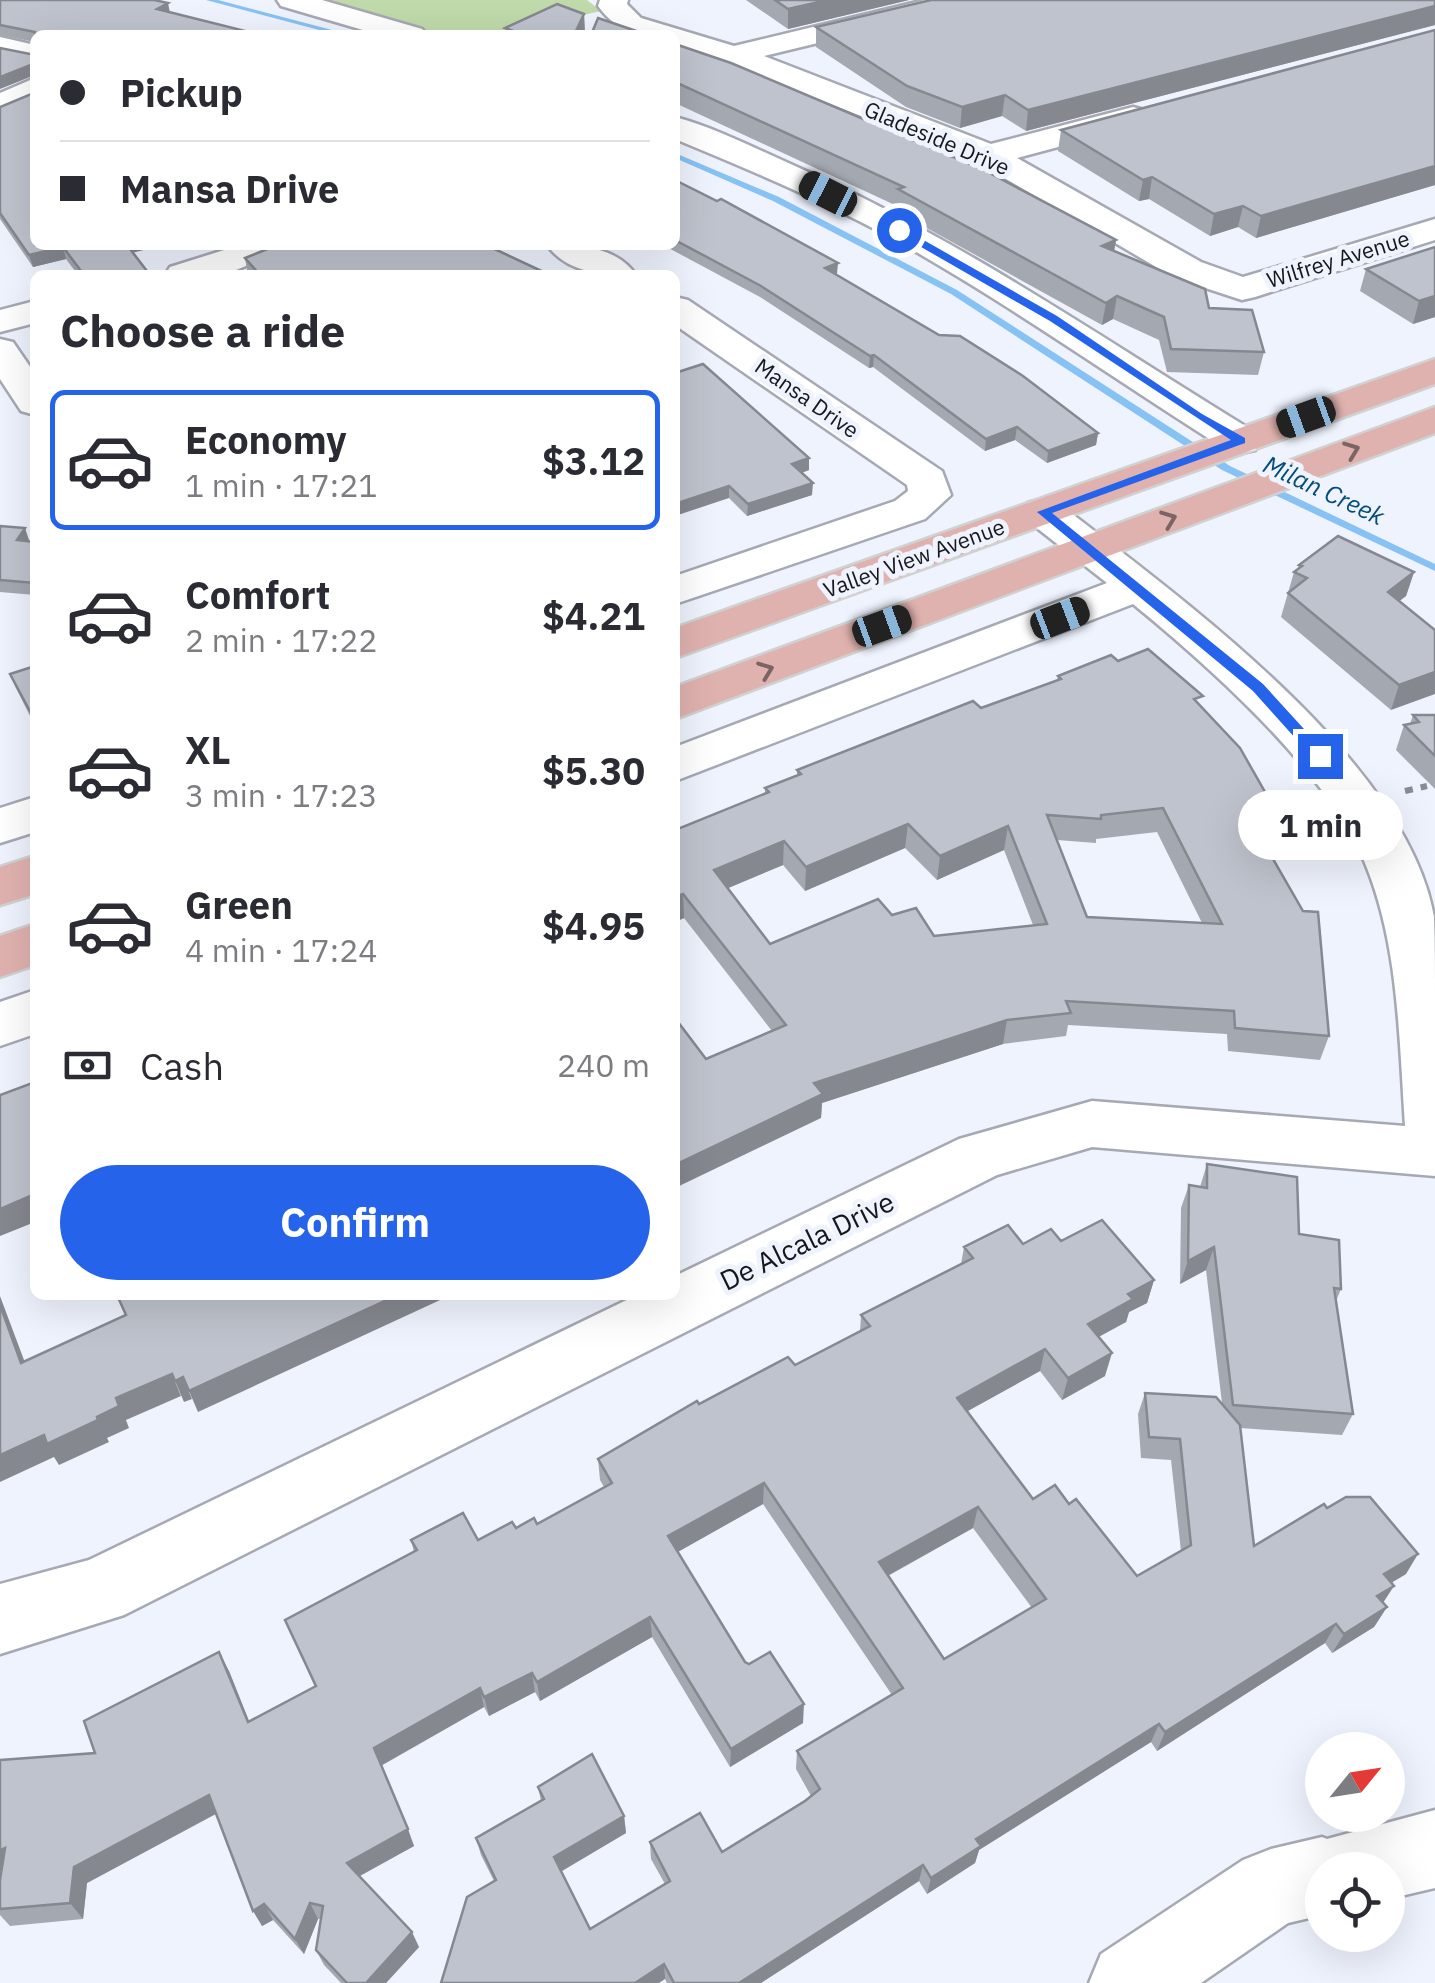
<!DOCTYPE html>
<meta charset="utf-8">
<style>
:root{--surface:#fff;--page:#f2f2f3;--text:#2b2b33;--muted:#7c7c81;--line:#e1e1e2;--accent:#2563eb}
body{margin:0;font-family:"IBM Plex Sans",sans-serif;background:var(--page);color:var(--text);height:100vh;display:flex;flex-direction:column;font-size:38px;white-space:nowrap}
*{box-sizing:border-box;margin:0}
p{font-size:32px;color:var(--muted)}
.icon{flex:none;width:55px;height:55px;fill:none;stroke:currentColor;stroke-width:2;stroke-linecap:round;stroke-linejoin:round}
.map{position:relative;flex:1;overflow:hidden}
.sheet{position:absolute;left:30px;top:270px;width:650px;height:1030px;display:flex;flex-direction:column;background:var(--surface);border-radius:15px;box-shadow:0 10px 40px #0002}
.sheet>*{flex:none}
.guide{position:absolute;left:30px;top:30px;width:650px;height:220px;border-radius:15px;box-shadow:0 10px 40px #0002;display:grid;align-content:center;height:220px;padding:0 30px;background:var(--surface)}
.needle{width:65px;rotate:60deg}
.fabs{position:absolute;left:1305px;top:1732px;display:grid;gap:20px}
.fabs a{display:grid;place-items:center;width:100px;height:100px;border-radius:50%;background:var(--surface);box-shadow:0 10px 40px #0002;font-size:50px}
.end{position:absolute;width:45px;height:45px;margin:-22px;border:12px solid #2563eb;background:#fff;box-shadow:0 0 0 5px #fff}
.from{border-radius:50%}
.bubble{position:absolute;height:70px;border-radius:35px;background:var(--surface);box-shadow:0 10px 40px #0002;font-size:32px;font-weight:800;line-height:70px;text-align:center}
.car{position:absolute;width:30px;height:60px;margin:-30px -15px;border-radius:12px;box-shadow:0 0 8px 2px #0007;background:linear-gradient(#222 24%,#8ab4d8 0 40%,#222 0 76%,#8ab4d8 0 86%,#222 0)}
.guide b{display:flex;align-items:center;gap:35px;height:95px;font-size:38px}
.guide b+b{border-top:2px solid var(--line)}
.guide i{width:25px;height:25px;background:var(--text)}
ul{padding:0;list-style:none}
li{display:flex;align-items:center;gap:30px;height:140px;margin:0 20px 15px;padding:0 10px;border:5px solid transparent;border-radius:15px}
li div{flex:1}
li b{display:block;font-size:38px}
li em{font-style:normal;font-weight:800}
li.selected{border-color:var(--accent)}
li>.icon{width:90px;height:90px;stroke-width:1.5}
h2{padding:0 30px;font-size:45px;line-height:120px}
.pay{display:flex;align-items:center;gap:25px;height:110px;padding:0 30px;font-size:38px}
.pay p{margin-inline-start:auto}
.button{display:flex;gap:20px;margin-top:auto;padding:20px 30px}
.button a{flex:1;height:115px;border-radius:60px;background:var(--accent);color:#fff;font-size:40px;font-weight:800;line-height:115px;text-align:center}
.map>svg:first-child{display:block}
.green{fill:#c0daab}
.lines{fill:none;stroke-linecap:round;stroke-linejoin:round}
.stream{fill:#87c2f4;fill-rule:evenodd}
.minor-casing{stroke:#a6a9b3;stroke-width:5}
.major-casing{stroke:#d0d1d1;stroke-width:5}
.path{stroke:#888b92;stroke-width:6;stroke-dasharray:8 8;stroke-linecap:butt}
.minor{fill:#fff;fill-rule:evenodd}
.major{fill:#e0b2af;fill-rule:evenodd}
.wall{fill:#a4a8b0;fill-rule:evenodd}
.shaded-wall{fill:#868890}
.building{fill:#bfc3cd;stroke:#868890;stroke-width:2.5;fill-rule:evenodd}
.oneway{stroke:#7b6464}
.route{fill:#2563eb}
.labels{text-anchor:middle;stroke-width:10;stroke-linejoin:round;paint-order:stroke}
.far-street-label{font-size:22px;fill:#16171a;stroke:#eff3fe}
.far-water-label{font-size:25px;font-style:italic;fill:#044d7b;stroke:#eff3fe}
.street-label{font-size:28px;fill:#16171a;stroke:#eff3fe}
</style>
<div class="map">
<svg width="1435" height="1983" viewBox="0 0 1435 1983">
<rect width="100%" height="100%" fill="#eff3fe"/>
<polygon class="green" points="305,0 587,0 601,11 493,35 432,35"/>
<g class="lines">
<g class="stream">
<polygon points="206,0 218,0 351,35 338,35"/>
<polygon points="675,153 779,197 957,290 1230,466 1435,564 1435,571 1222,470 951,294 773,201 675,158"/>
</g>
<g class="minor-casing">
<g id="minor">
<polygon points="277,0 322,0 422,29 427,35 380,35 281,6"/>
<path d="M600 0H628L627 4 641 18 734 46 925 0H975L971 6 764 56 991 144 1133 107 1144 110 1149 117 1144 124 1017 158 1201 262 1243 277 1435 219V240L1255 297 1242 300 1175 278 977 162 722 61 675 47V35C641 35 619 35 598 6Z"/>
<polygon points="0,37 35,45 35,63 0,55"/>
<polygon points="35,78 35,100 0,115 0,93"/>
<path d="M675 117C716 128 756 149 795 166 959 238 1103 339 1255 432L1261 441 1255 450 1241 453 1227 450C1117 381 1011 305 897 241 826 202 750 170 675 139Z"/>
<polygon points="240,245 286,245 280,252 224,275 165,275 170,267"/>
<path d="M547 245C579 245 616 246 636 275 604 275 568 274 547 245Z"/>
<polygon points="675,297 688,300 942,471 951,495 925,519 675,604 675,576 895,501 908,491 907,485 675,325"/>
<polygon points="35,301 35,323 0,332 0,310"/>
<polygon points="0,339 13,342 35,374 35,415 21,411 0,379"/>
<path d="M1043 499 1058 503C1178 596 1407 760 1434 917 1435 944 1435 974 1435 1001 1435 1059 1435 1117 1435 1176L1092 1147 997 1175 124 1615 0 1654V1584L89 1560 637 1295H675V1276L959 1139 1092 1101 1405 1126C1399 1039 1399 945 1365 863 1327 771 1210 667 1133 604L675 781V747L1107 583 1028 521 1022 512 1028 503Z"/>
<polygon points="35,797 35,832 0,843 0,808"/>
<polygon points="35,990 35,1034 0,1046 0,1002"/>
<polygon points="1435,1810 1435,1888 1388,1899 1388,1870 1322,1870 1322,1915 1288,1923 1201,1983 1089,1983 1101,1954 1243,1860 1271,1849 1322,1837 1327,1839"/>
</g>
</g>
<g class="major-casing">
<g id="major">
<polygon points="1435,359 1435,384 675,658 675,628"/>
<polygon points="1435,407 1435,433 675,719 675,687"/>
<polygon points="35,856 35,894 0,905 0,867"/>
<polygon points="35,924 35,965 0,977 0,936"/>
</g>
</g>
<polyline class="path" points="1405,791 1427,786"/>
<use href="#minor" class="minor"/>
<use href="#major" class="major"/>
</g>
<g class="wall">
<polygon points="0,0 154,0 133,252 150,275 78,275 66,259 33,267 0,219 0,107 34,93 35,42 0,35"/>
<polygon points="746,0 909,0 788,29"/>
<polygon points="1435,0 1435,25 1026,131 1002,116 960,128 906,107 816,47 816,27"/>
<polygon points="584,14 585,35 505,35 505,28"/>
<polygon points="1435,30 1435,185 1256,238 1238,227 1210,236 1149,199 1139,201 1058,151 1061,130"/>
<polygon points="675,44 1116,240 1114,251 1209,308 1264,352 1258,375 1167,372 1159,340 1113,319 1102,325 896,211 897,206 675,103"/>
<polygon points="675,180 837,275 1098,433 1096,445 1047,463 1015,440 985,451 873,367 869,368 760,297 663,245 675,245"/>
<polygon points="1435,247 1435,317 1413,324 1360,291 1366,269"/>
<polygon points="245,258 550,275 252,275 247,270"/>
<polygon points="675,373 809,470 802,473 812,495 747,516 729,498"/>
<polygon points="0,526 25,528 28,541 35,542 35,595 0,592"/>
<polygon points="1299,565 1414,572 1406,596 1399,601 1435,630 1391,710 1281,617 1294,572 1298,569"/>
<path d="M1118 661 1200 706 1289 834 1282 858 1273 859 1329 1036 1320 1060 1228 1051 1227 1034 1068 1025 1066 1036 1003 1044 822 1103 821 1118 706 1059 772 1031 684 918 675 922V830L765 794V788L797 776V770L981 708 1057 680 1058 676ZM1157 832 1202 923 1087 917 1057 840 1096 843V839ZM905 848 937 880 1004 850 1033 925 934 936 892 915 770 944 728 888 783 865 805 891Z"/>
<polygon points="35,666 35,726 15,686 10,674"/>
<polygon points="1413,715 1435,715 1435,789 1396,750 1404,725 1410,724"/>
<path d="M1207 1164 1299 1234 1341 1289 1336 1301 1353 1414 1342 1435 1240 1428 1254 1546 1406 1574 1391 1583 1383 1603 1387 1607 1374 1627 1332 1653 1325 1643 1157 1751 1151 1742 979 1850 975 1863 927 1894 919 1881 761 1983H667L665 1979 494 1881 481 1855 476 1838 541 1801 538 1787 624 1816 626 1833 561 1871 590 1929 665 1884 651 1859 650 1842 722 1852 811 1796 796 1769 797 1751 892 1695 763 1504 677 1552 745 1662 803 1723 730 1767 652 1637 540 1701 535 1692 489 1716 484 1707 381 1766 414 1846 360 1876 419 1947 386 1983H341L324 1965 316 1950 321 1919H318L304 1954 273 1920 262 1926 216 1814 87 1883 83 1919 10 1926 0 1915V1880L2 1870 0 1871V1760L95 1753 229 1671 249 1722 315 1687 285 1620 414 1552 411 1540H478L516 1528 537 1524 604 1487 600 1480 598 1459 699 1404 795 1365 860 1332 861 1315 961 1264 964 1247 1061 1241 1154 1280 1147 1303 1129 1312 1126 1322 1098 1337 1105 1376 1062 1400 1040 1371 968 1411 1033 1499 1069 1504 1137 1576 1181 1551 1171 1460 1141 1458 1138 1414 1145 1393 1222 1403 1206 1270 1180 1284 1181 1208 1189 1185 1200 1187ZM973 1528 1032 1608 944 1659 888 1576Z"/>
</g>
<g class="shaded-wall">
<polygon points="828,0 909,0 788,29 788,9"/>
<polygon points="168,3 170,13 157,9"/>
<polygon points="1435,6 1435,25 1026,131 1028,110"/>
<polygon points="584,14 585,35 574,35"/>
<polygon points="33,64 35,75 0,89 0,77"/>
<polygon points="1005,95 1002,116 960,128 962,107"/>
<polygon points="1435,166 1435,185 1256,238 1261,216"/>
<polygon points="1152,177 1149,199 1139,201 1143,180"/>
<polygon points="1243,206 1238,227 1210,236 1214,214"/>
<polygon points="1116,240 1112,262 1102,246"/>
<polygon points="126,245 163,245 128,254"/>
<polygon points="63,247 66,259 33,267 29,255"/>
<polygon points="838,263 837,274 825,268"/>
<polygon points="1117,296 1113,319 1102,325 1106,303"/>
<polygon points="1435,296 1435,317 1413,324 1419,301"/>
<polygon points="874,355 873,367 869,368 870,356"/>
<polygon points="1017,427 1015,440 985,451 986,439"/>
<polygon points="1098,433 1096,445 1047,463 1048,451"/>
<polygon points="809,458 809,470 792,476 792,464"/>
<polygon points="813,483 812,495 747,516 748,504"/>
<polygon points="729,486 729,498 675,516 675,504"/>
<polygon points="25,528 29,540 21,552 17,540"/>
<polygon points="1414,572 1406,596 1380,616 1388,592"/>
<polygon points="1435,672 1435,694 1391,710 1399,685"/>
<polygon points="908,824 905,848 805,891 806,867"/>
<polygon points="1008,826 1004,850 937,880 940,856"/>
<polygon points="784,841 783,865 714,894 714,870"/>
<polygon points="683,894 684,918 675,922 675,897"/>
<polygon points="1007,1020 1003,1044 822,1103 821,1118 675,1188 675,1165 814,1083"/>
<polygon points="35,1194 35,1222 0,1236 0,1209"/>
<polygon points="1214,1247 1206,1270 1180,1284 1188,1261"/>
<polygon points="1154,1280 1147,1303 1129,1312 1126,1322 1082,1346 1088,1324 1128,1294"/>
<polygon points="398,1295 451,1295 198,1412 189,1391"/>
<polygon points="0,1296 33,1384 21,1363 0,1305"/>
<polygon points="1045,1349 1040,1371 953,1419 957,1398"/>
<polygon points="1112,1353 1105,1376 1062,1400 1068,1378"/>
<polygon points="172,1374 181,1396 126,1420 129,1428 107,1438 109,1442 59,1465 54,1457 0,1482 0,1455 44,1435 97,1417 116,1398"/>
<polygon points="183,1377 192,1399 184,1402 175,1381"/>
<polygon points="764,1483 763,1504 669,1557 668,1536"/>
<polygon points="978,1507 973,1528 876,1582 879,1562"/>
<polygon points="1418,1554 1406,1574 1372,1594 1384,1574"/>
<polygon points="1394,1586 1381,1606 1377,1596"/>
<polygon points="1387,1607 1374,1627 1332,1653 1344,1634"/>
<polygon points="650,1617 652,1637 540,1701 537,1682"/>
<polygon points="1336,1624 1325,1643 1157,1751 1165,1732"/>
<polygon points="219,1652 229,1671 257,1741 248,1722"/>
<polygon points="532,1673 535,1692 489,1716 484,1697"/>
<polygon points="480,1688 484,1707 380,1766 374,1748"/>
<polygon points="804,1704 803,1723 730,1767 731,1749"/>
<polygon points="1159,1724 1151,1742 979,1850 975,1863 927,1894 931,1878 976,1839"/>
<polygon points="209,1795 219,1812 87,1883 83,1919 70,1903 74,1867"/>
<polygon points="624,1816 626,1833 557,1874 554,1857"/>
<polygon points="408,1829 414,1846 354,1879 347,1863"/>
<polygon points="5,1848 20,1865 0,1871 0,1850"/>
<polygon points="923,1865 919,1881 761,1983 739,1983"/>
<polygon points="310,1903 318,1919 304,1954 295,1939"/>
<polygon points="264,1904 273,1920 262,1926 253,1911"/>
<polygon points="412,1932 419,1947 386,1983 366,1983"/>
<polygon points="664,1964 665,1979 659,1983 635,1983"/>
</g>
<g class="building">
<polygon points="0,0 154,0 168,3 157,9 261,35 35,35 35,32 0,25"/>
<polygon points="775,0 828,0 788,9"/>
<polygon points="931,0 1435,0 1435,6 1028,110 1005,95 962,107 907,86 816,27"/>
<polygon points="557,4 584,14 574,35 525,35 505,28"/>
<polygon points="598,18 648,35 591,35"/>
<polygon points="1435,30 1435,166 1261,216 1243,206 1214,214 1152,177 1143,180 1061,130"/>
<polygon points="35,41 35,245 127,245 150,275 84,275 63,247 29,255 0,213 0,107 34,93 33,64 0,77 0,48 35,55"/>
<polygon points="675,44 731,63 984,170 1116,240 1102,246 1205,289 1209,308 1252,310 1264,352 1171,349 1164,317 1117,296 1106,303 898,189 904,187 675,82"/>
<polygon points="675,180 717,201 721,199 838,263 825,268 939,335 960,336 1023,376 1098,433 1048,451 1017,427 986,439 874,355 870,356 761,286 675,240"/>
<polygon points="277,245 486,245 550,275 260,275 245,258"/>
<polygon points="1435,247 1435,296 1419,301 1366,269"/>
<polygon points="703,364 809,458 792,464 813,483 748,504 729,486 675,504 675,373"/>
<polygon points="0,526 25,528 17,540 35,542 35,583 0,580"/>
<polygon points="1338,536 1414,572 1388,592 1435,630 1435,672 1399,685 1288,593 1307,578 1294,572 1302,566 1299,565"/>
<path d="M1148 649 1203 696 1194 699 1240 748 1289 834 1261 838 1303 911 1318 912 1329 1036 1235 1028 1234 1011 1066 1001 1071 1013 1007 1020 814 1083 823 1094 675 1165V1018L706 1059 786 1025 683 894 675 897V830L769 792 765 788 801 774 797 770 973 701 981 708 1061 679 1058 676 1111 655 1118 661ZM1163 808 1222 924 1087 917 1047 815 1101 819V815ZM908 824 940 856 1008 826 1047 924 934 936 916 908 892 915 878 899 770 944 714 870 784 841 806 867Z"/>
<polygon points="35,666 35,714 32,715 10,674"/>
<polygon points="1413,715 1435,715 1435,756 1404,725 1419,722"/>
<polygon points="35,1082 35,1194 0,1209 0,1095"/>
<polygon points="1207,1164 1297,1177 1299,1234 1339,1240 1341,1289 1334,1288 1353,1414 1233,1405 1214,1247 1188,1261 1189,1185 1207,1188"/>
<path d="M1102 1220 1154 1280 1128 1294 1133 1299 1088 1324 1112 1353 1068 1378 1045 1349 957 1398 1033 1499 1055 1485 1069 1504 1076 1499 1137 1576 1191 1545 1180 1439 1149 1437 1145 1393 1216 1397 1240 1425 1254 1546 1324 1504 1327 1508 1346 1497H1370L1418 1554 1384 1574 1394 1586 1377 1596 1387 1607 1344 1634 1336 1624 1165 1732 1159 1724 976 1839 981 1846 931 1878 923 1865 739 1983H674L664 1964 635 1983H441L467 1897 496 1880 476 1838 544 1799 538 1787 592 1754 624 1816 554 1857 590 1929 670 1881 650 1842 700 1813 722 1852 805 1801 820 1789 797 1751 903 1688 764 1483 668 1536 745 1662 749 1664 770 1652 804 1704 731 1749 650 1617 537 1682 532 1673 484 1697 480 1688 374 1748 408 1829 347 1863 412 1932 366 1983H347L316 1950 323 1906 310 1903 295 1939 264 1904 253 1911 209 1795 74 1867 70 1903 0 1909V1880L5 1848 0 1850V1760L95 1753 84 1721 219 1652 248 1722 316 1686 285 1620 417 1550 411 1540 463 1513 478 1540 512 1522 516 1528 534 1518 537 1524 612 1483 598 1459 697 1401 699 1404 788 1357 795 1365 870 1326 861 1315 973 1258 964 1247 1008 1225 1023 1244 1051 1229 1061 1241ZM978 1507 1046 1599 944 1659 879 1562Z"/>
<polygon points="117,1295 398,1295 189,1391 183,1377 175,1381 172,1374 116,1398 119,1406 97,1417 98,1420 47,1444 44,1435 0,1455 0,1305 21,1363 126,1315"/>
</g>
<defs><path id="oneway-chevron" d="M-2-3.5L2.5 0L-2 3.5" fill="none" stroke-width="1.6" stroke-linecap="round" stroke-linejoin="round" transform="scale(2.5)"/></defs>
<g class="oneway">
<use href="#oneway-chevron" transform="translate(1352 450) rotate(-21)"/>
<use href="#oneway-chevron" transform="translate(1169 519) rotate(-21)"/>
<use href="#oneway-chevron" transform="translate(766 670) rotate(-21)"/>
</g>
<polygon class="route" points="899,226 1057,316 1202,414 1245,438 1245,443 1052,513 1263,684 1325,752 1325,759 1314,759 1253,691 1037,512 1231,440 1050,321 895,232"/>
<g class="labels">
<g class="far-street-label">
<text transform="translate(937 138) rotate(23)" y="8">Gladeside Drive</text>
<text transform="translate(1338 259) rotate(-17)" y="8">Wilfrey Avenue</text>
<text transform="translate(807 398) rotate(35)" y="8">Mansa Drive</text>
<text transform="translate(914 558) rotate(-20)" y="8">Valley View Avenue</text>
</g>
<g class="far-water-label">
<text transform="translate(1324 490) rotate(25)" y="9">Milan Creek</text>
</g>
<g class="street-label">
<text transform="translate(807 1241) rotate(-26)" y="10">De Alcala Drive</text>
</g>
</g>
</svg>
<div class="fabs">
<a><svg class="needle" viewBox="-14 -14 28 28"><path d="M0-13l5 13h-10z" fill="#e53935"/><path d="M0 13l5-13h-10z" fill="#7c7c81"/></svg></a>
<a><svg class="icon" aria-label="locate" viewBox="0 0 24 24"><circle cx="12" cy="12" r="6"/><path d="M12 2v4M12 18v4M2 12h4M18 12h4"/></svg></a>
</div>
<i class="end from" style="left:899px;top:230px"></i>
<i class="end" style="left:1320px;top:756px"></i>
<div class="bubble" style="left:1238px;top:790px;width:165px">1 min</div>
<i class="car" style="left:828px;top:194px;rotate:297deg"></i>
<i class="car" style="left:1306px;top:417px;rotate:250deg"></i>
<i class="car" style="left:1060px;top:618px;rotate:69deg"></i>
<i class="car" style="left:882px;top:626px;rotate:70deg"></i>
<div class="guide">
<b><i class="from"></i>Pickup</b>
<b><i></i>Mansa Drive</b>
</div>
<section class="sheet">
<h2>Choose a ride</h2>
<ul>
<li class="selected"><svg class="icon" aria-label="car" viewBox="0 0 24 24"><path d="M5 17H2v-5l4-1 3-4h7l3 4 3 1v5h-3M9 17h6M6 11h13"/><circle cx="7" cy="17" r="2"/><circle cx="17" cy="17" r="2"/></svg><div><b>Economy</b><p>1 min · 17:21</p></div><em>$3.12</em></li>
<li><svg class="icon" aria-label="car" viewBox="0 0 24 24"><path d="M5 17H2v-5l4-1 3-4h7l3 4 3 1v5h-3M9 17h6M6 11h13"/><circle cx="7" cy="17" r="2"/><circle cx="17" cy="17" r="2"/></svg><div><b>Comfort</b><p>2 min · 17:22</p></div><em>$4.21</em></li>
<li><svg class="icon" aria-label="car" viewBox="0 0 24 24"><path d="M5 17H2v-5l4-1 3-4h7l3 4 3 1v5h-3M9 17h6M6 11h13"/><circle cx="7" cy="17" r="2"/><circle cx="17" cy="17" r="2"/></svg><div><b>XL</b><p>3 min · 17:23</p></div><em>$5.30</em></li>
<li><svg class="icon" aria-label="car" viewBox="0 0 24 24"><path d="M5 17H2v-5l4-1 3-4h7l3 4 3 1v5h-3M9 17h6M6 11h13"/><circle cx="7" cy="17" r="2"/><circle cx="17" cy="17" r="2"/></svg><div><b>Green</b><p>4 min · 17:24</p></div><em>$4.95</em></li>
</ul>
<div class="pay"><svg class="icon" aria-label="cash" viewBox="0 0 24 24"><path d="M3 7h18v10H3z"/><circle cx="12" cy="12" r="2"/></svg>Cash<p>240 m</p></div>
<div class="button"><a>Confirm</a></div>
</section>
</div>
